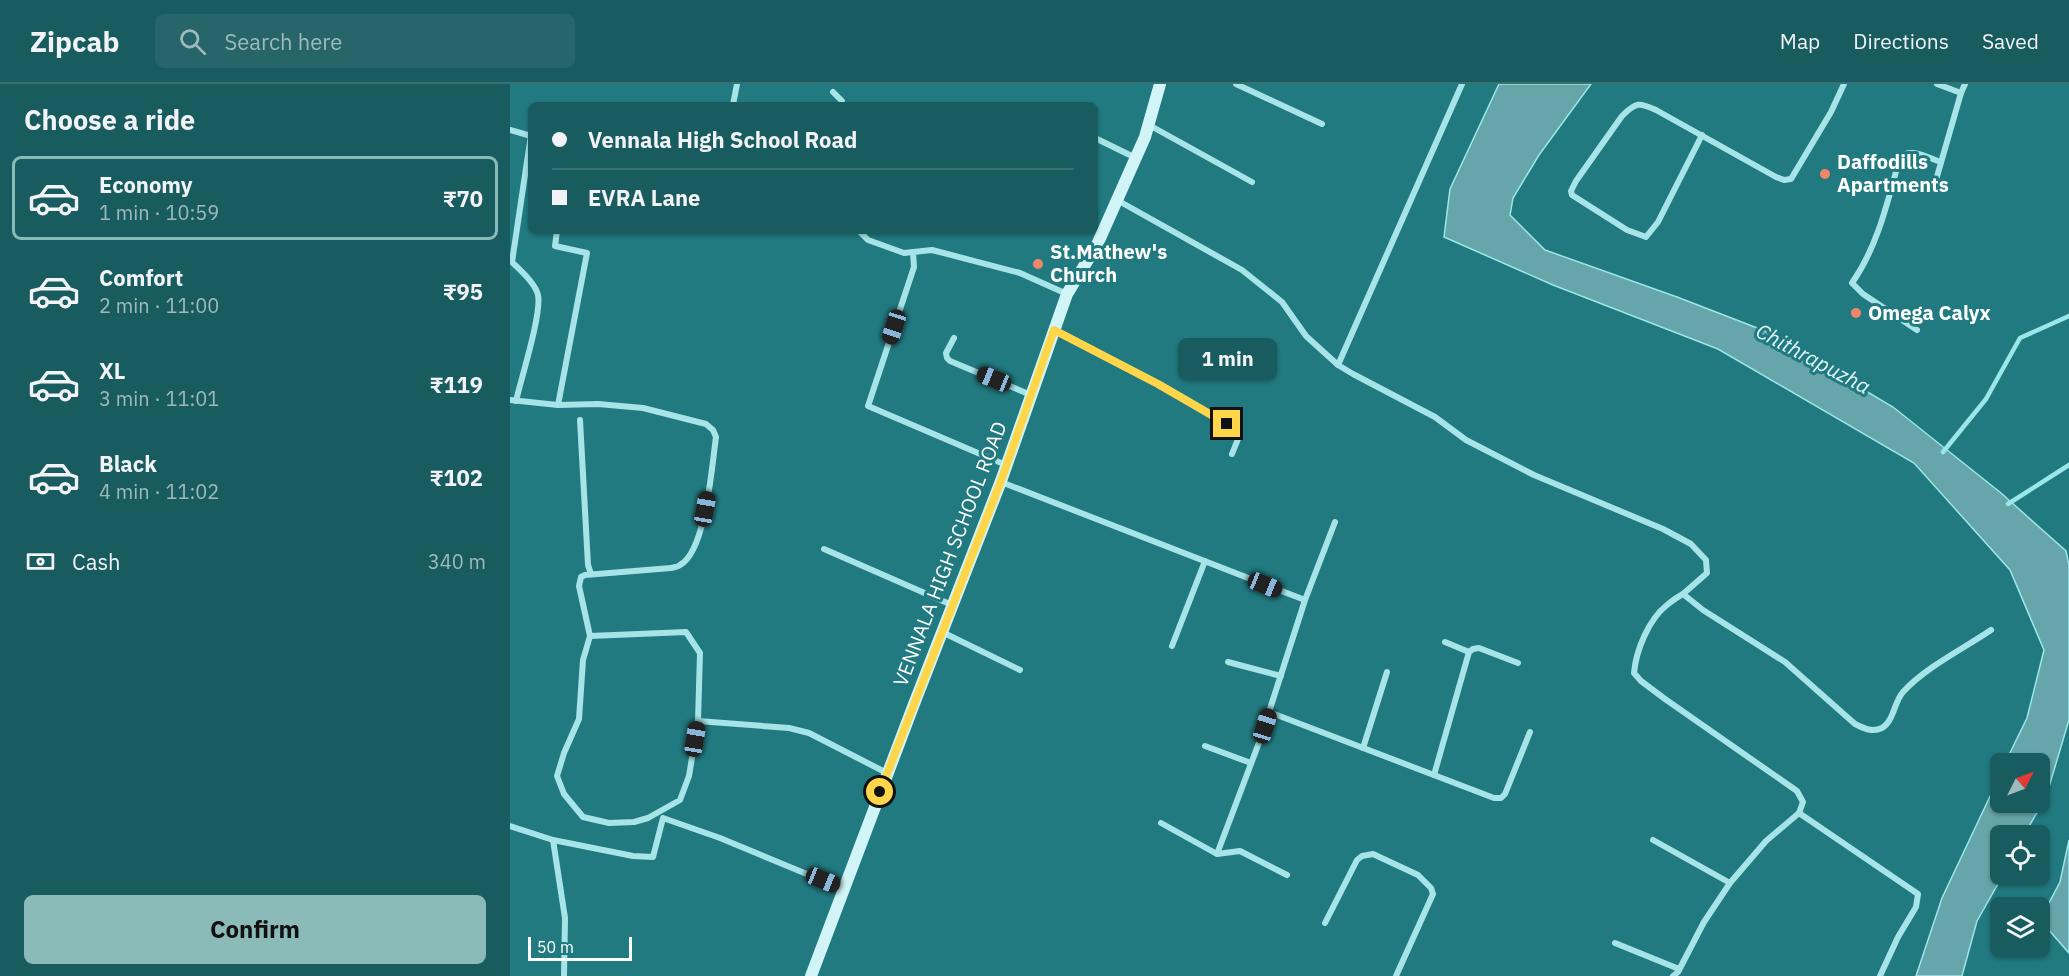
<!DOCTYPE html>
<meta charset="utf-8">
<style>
:root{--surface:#195c60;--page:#266569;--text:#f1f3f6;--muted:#9fbabd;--line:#377175;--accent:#8bbbb9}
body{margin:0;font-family:"IBM Plex Sans",sans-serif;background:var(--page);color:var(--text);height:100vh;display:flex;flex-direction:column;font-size:22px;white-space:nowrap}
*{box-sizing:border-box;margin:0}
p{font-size:20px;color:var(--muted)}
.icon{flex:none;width:33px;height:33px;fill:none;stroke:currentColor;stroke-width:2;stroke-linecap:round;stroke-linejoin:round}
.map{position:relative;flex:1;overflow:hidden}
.details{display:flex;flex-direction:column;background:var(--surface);width:510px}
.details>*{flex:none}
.banner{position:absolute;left:18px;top:18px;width:570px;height:132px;border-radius:9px;box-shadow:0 2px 4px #0004;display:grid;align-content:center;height:132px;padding:0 24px;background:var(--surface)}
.needle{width:39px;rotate:48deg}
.buttons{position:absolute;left:1480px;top:669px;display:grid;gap:12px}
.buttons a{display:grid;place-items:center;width:60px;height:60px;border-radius:9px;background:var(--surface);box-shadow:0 2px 4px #0004;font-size:30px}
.scale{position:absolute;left:18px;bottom:15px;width:104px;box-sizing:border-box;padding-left:6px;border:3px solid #fff;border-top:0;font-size:16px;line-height:21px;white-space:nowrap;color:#fff;-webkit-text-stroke:4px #217a80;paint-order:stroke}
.end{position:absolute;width:27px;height:27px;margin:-14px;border:8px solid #ffd54a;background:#111;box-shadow:0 0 0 3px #111}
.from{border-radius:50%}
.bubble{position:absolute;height:42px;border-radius:9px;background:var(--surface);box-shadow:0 2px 4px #0004;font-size:20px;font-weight:800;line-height:42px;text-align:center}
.car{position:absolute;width:18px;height:36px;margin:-18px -9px;border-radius:8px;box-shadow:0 0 4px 2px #0007;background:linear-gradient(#222 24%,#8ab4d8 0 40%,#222 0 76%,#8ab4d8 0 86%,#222 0)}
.banner b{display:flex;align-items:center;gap:21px;height:57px;font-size:22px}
.banner b+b{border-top:2px solid var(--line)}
.banner i{width:15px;height:15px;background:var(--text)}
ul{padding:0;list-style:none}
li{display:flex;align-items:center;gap:18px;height:84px;margin:0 12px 9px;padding:0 12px;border:3px solid transparent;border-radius:9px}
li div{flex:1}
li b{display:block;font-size:22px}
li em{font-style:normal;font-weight:800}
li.current{border-color:var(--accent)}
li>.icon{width:54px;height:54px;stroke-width:1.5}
h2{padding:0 24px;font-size:27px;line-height:72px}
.pay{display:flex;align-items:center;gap:15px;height:66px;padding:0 24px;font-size:22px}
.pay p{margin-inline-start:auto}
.primary-button{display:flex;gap:12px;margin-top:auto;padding:12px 24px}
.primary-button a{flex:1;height:69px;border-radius:9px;background:var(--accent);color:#111;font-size:24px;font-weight:800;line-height:69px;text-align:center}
header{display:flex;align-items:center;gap:36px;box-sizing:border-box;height:84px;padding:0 30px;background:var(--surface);border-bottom:2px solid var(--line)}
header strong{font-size:28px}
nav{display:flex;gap:33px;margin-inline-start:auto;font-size:21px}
.search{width:420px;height:54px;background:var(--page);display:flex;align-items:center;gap:15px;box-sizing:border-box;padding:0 21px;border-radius:9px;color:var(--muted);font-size:22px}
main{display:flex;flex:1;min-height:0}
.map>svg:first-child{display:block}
.water{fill:#66a5a9;stroke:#9be6e8;stroke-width:1.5}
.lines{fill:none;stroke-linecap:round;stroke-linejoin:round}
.stream{stroke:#9be6e8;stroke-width:4.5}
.minor{stroke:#a7e4e7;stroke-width:6}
.secondary{stroke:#d1f4f6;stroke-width:12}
.route{stroke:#ffd54a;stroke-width:8}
.poi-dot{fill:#f38669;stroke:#217a80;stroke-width:2}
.labels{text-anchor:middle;stroke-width:6;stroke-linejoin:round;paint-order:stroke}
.poi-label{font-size:20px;font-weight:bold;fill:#fff;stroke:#217a80;text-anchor:start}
.street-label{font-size:20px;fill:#fff;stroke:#217a80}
.water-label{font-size:21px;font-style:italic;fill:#e0f7f9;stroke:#217a80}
</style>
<header>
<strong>Zipcab</strong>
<div class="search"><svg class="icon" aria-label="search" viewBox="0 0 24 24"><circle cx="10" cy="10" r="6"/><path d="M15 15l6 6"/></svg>Search here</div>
<nav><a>Map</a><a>Directions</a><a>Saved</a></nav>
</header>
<main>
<section class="details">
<h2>Choose a ride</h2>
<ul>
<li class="current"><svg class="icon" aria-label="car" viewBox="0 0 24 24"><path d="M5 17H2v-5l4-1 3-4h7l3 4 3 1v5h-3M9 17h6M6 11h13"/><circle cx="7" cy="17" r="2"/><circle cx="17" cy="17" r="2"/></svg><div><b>Economy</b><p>1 min · 10:59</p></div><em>₹70</em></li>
<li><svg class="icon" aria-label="car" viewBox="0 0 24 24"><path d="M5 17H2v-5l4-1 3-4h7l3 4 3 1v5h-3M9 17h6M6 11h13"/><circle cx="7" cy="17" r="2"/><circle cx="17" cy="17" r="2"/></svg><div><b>Comfort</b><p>2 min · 11:00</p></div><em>₹95</em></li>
<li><svg class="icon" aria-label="car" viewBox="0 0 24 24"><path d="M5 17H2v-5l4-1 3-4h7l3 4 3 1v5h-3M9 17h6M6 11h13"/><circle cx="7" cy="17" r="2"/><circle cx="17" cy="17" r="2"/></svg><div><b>XL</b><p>3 min · 11:01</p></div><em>₹119</em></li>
<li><svg class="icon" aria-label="car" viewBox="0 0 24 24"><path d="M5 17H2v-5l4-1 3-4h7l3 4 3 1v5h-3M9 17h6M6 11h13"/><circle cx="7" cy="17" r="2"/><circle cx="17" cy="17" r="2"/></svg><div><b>Black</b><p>4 min · 11:02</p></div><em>₹102</em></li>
</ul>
<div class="pay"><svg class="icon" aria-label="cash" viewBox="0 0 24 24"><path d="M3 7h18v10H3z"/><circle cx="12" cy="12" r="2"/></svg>Cash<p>340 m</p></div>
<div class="primary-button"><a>Confirm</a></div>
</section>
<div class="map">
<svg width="1559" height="892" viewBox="0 0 1559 892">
<rect width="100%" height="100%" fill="#217a80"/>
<g class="water">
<polygon points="989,0 1081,0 1029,71 1003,114 1000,131 1035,166 1167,213 1255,247 1383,323 1491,409 1556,467 1559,481 1559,636 1536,713 1514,751 1491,752 1491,790 1493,791 1467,837 1452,892 1406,892 1432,814 1491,689 1491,718 1530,718 1530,680 1495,679 1517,634 1534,566 1500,486 1404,379 1208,265 1043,201 934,153 940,105"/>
<polygon points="1559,756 1559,869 1530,836 1550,798"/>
</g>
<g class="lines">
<g class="stream">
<polyline points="1433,368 1476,315 1510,254 1559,232"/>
<polyline points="1498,420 1559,381"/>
</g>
<g class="minor">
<polyline points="726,0 812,40"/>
<polyline points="1427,0 1451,9 1455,0"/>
<polyline points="323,8 332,17 331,21"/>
<polyline points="223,21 227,0"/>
<polyline points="639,41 742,98"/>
<polyline points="0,46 21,52"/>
<path d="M1192 51 1148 138 1136 153 1117 146 1062 111 1061 107 1066 97 1112 32C1126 18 1129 18 1146 26L1266 93 1274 96 1281 95 1321 28 1334 0"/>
<polyline points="585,54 626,74"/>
<polyline points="1426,96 1451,9"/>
<polyline points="607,116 732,186 772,218 796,252 828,281 843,290 925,333 956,356 1024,391 1153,445 1181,460 1196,476 1197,489 1173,510"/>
<polyline points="47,147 45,162 77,169 48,321"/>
<polyline points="349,147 358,156 394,169 422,166 510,189 557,210"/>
<polyline points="403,168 404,183 358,322 496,381"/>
<polyline points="545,246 648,300 723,344 728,355 722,370"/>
<path d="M1407 246 1353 210 1342 199C1368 162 1378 116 1390 73 1402 63 1418 74 1431 78"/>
<polyline points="444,254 436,269 437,274 440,277 521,311"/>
<polyline points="828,281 952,0"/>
<path d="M0 316 48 321 88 320 133 324 196 340 203 346 206 353C202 381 196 467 170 481 168 483 164 483 161 484L75 491 71 493 69 502 80 552 73 576 69 635 54 669 47 692 54 710 73 733 99 739 124 738 138 734 170 716 179 692 188 637"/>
<path d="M6 317C11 295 32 229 28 211 25 199 11 187 2 178L21 51"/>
<polyline points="70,336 78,481 81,490"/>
<polyline points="491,398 795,516"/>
<polyline points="314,465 442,521"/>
<polyline points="432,548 510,586"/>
<polyline points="80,552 176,548 190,569 188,637 279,644 299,649 377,689"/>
<polyline points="935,558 959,568"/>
<polyline points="662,562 695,477"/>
<polyline points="718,578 771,592"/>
<polyline points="759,628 984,714 991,714 995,710 1020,648"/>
<polyline points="695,662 741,679"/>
<polyline points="853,664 877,588"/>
<polyline points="924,691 959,568 963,565 969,564 1008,579"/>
<polyline points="1289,729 1408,810 1406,823 1388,853 1370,892"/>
<polyline points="651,739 707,770 730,767 777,791"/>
<polyline points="0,742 43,756 55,834 54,892"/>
<polyline points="43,756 123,772 143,773 153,734 210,754 333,805"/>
<polyline points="1143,756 1220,799"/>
<polyline points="707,770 750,656 795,516 825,438"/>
<polyline points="815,839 847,776 852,772 863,770 908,791 921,804 923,810 886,892"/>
<polyline points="1105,859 1169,885"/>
<path d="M1163 892 1168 888 1194 838 1220 799 1256 757 1289 729 1293 718 1287 707 1155 615 1131 597 1124 589C1126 566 1139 535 1157 521 1162 517 1167 513 1173 510L1193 526 1275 578 1345 640C1353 644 1362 649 1372 644 1384 637 1384 618 1393 608 1416 583 1453 565 1481 546"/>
</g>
<polyline class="secondary" points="301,892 404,620 491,397 557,210 587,161 635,53 650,0"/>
</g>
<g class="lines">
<polyline class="route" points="370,708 491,397 544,246 648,300 717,340"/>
</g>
<g class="poi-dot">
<circle cx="1315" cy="90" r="6"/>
<circle cx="528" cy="180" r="6"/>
<circle cx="1346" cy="229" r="6"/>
</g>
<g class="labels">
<g class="poi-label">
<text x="1327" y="85">Daffodills<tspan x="1327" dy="23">Apartments</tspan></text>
<text x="540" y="175">St.Mathew's<tspan x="540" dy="23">Church</tspan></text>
<text x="1358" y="236">Omega Calyx</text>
</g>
<g class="street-label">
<text transform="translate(440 470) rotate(-69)" y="7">VENNALA HIGH SCHOOL ROAD</text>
</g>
<g class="water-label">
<text transform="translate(1303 275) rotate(28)" y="7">Chithrapuzha</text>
</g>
</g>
</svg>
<div class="buttons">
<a><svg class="needle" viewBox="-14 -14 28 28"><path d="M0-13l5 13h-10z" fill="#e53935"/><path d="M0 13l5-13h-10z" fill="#9fbabd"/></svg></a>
<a><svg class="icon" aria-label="locate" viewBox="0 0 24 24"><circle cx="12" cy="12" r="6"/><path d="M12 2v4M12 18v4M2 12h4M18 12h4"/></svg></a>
<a><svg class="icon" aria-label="layers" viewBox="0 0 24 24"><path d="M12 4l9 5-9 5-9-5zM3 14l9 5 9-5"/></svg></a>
</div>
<div class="scale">50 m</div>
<i class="end from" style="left:370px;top:708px"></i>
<i class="end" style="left:717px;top:340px"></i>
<div class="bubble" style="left:668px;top:254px;width:99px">1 min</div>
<i class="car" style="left:384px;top:243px;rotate:198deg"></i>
<i class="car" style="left:484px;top:295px;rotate:292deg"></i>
<i class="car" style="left:195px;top:425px;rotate:10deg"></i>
<i class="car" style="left:755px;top:501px;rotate:112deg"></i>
<i class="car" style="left:755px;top:642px;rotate:17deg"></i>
<i class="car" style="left:185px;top:655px;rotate:9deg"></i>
<i class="car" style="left:313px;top:796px;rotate:112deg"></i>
<div class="banner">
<b><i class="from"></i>Vennala High School Road</b>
<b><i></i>EVRA Lane</b>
</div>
</div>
</main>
